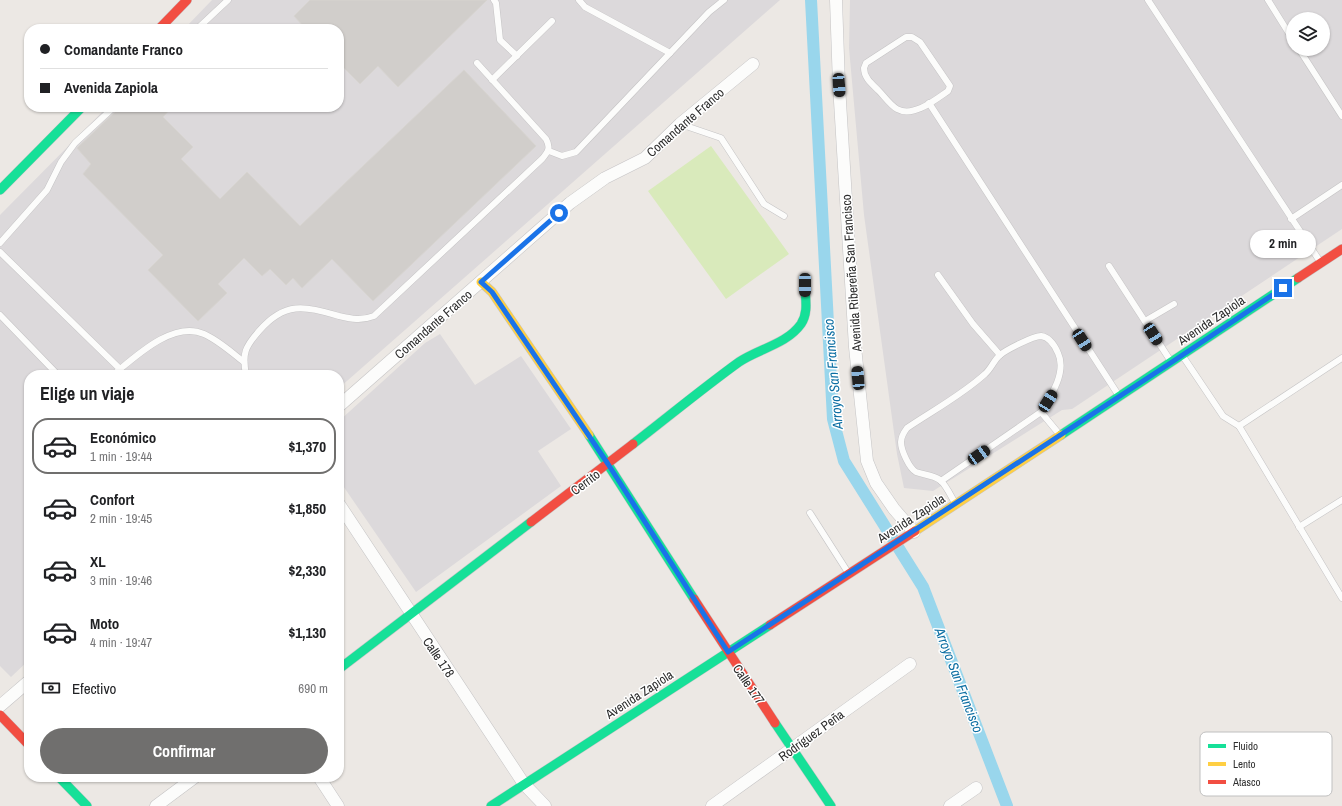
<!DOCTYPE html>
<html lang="es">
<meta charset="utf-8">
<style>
:root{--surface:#fff;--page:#f2f2f2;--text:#202124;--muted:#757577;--line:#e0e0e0;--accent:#706f6e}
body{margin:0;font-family:"Archivo Narrow",sans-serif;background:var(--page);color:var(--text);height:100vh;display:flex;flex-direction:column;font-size:15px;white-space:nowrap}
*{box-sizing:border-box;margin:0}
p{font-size:13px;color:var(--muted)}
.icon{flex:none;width:22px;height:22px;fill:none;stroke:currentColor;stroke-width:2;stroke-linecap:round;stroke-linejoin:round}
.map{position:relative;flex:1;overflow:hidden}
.details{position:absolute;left:24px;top:370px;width:320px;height:412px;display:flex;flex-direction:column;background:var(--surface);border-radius:16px;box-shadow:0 1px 3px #0004}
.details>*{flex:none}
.guide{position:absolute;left:24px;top:24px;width:320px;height:88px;border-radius:16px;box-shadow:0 1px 3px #0004;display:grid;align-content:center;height:88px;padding:0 16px;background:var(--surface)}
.buttons{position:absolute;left:1286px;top:12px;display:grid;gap:8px}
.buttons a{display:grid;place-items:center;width:44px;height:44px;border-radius:50%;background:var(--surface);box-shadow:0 1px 3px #0004;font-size:20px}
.end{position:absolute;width:18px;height:18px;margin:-9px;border:5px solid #1a73e8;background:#fff;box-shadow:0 0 0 2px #fff}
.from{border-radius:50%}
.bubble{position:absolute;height:28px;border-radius:14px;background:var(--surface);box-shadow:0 1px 3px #0004;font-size:13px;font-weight:800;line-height:28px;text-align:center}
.car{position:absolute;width:12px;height:24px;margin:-12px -6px;border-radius:5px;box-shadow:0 0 3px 1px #0007;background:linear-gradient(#222 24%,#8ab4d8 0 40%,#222 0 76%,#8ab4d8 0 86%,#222 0)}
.guide b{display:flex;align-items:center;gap:14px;height:38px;font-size:15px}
.guide b+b{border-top:1px solid var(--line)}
.guide i{width:10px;height:10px;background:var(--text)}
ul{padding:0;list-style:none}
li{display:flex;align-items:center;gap:12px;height:56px;margin:0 8px 6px;padding:0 8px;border:2px solid transparent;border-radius:16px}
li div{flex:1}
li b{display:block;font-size:15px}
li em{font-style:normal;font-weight:800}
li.active{border-color:var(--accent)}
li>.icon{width:36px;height:36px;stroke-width:1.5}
h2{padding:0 16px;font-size:18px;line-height:48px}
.pay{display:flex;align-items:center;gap:10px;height:44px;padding:0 16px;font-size:15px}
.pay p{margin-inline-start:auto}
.cta{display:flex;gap:8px;margin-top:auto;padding:8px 16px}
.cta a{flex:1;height:46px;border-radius:24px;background:var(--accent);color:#fff;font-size:16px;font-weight:800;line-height:46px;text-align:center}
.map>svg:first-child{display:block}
.industrial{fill:#dcd9db;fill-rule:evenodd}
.pitch{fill:#d9eabb}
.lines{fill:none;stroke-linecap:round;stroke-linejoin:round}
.canal{stroke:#99d6ec;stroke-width:12}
.building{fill:#d1cecb;stroke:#d7d4d0}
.lane-casing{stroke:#c5c4c5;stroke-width:7}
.street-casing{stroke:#c5c4c5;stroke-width:13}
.fast-casing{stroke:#c5c4c5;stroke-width:10}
.slow-casing{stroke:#c5c4c5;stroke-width:10}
.jam-casing{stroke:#c5c4c5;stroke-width:10}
.lane{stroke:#fcfcfb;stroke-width:6}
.street{stroke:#fcfcfb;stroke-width:12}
.fast{stroke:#16e098;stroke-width:9}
.slow{stroke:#ffcf43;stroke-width:9}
.jam{stroke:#f24e42;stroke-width:9}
.route{stroke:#1a73e8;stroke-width:5}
.labels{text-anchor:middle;stroke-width:3;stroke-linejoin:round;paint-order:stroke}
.street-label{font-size:13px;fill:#2e2e2e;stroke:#fff}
.water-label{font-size:14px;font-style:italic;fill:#0d6fa3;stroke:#fff}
.key{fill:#fff;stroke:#c0c0c0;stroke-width:1}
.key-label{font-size:11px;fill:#2e2e2e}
</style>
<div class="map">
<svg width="1342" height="806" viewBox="0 0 1342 806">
<rect width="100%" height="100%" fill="#ece8e4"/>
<g class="industrial">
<polygon points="212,0 780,0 339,388 339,375 29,375 29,660 11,677 0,666 0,215 107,107 339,107 339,29 184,29"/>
<path d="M850 0H1342V229L1072 409 1062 410 933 491 904 488 897 454 864 215 849 48ZM1293 19H1323V49H1293Z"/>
<polygon points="440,334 475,385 521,356 571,429 538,451 561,486 416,592 339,480 339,421 425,343"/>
</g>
<polygon class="pitch" points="711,146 789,254 726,299 648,191"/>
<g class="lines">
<polyline class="canal" points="811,0 833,419 844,461 923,587 1007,806"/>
</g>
<g class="building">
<polygon points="310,0 487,0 398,87 378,66 360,84 339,63 339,29 306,29 294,16"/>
<polygon points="464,70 536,146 373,301 332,259 302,288 293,278 286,285 270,269 262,276 244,258 218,284 227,293 198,321 148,270 163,255 83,174 91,164 77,148 117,110 118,107 172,107 163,117 193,147 181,159 220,199 247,172 300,226"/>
</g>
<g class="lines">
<g class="lane-casing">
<g id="lane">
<polyline points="494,0 496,3 500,40 517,56"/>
<polyline points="579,0 585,7 670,53"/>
<polyline points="1148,0 1321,263"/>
<polyline points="1268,0 1293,40"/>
<polyline points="197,29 228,0"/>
<path d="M906 37H912L920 42 950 86 948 91C935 100 913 118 897 109 890 105 884 96 879 91 872 84 864 78 864 68L866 63Z"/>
<polyline points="1299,49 1342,116"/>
<polyline points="492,80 552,21"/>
<polyline points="929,103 1119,396"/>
<polyline points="680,124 721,138 764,204 784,216"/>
<polyline points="549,151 562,156 576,152 709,12 724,0"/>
<polyline points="1291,219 1342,185"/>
<polyline points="0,243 47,190 61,162 75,143 114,107"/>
<polyline points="0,252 120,369"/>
<polyline points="1109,266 1170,360"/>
<polyline points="938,275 973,324 1000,355"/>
<polyline points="0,315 58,375"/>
<polyline points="1145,321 1174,304"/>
<polyline points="1182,355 1223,416 1239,426 1342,598"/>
<path d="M113 375C135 357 173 320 204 334 218 340 231 352 244 362"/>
<path d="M246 375C242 353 245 347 259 331 285 301 304 306 339 316 352 319 361 321 374 316L542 159C548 152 551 148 546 139L477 63"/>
<polyline points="1239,426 1342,358"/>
<polyline points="941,481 1041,412"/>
<path d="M955 503C951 496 946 485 940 480 933 475 924 475 916 472 909 468 901 450 901 442 901 437 904 432 907 428 932 411 962 395 985 374 991 369 994 360 1000 355 1006 350 1033 336 1041 336 1049 337 1055 346 1058 353 1067 372 1051 396 1041 412L1060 435"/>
<polyline points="810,513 849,574"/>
<polyline points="1299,527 1342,500"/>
</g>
</g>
<g class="street-casing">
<g id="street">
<polyline points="836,0 839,85 855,347 867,461 876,483 894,509 914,532"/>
<polyline points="339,406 570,203 605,178 645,158 680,124 753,64"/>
<polyline points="339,504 524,784 545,806"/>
<polyline points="0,706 29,681"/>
<polyline points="319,777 338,806"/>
<polyline points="156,806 195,777"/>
<polyline points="712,806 910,664"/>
<polyline points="950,806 976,788"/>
</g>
</g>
<g class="fast-casing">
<g id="fast">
<polyline points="0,190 82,107"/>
<polyline points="589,435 694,599"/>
<polyline points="1061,435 1298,278"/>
<path d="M633 444C668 417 703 388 739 362 758 349 787 344 801 324 809 312 805 298 805 285"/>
<polyline points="339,669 531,522"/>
<polyline points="775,723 831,806"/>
<polyline points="59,777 87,806"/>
<polyline points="491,806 770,625"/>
</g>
</g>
<g class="slow-casing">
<g id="slow">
<polyline points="481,282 492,292 589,435"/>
<polyline points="915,531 1061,435"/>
</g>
</g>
<g class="jam-casing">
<g id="jam">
<polyline points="159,29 187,0"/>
<polyline points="1298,278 1342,249"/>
<polyline points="531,522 633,444"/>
<polyline points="694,599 775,723"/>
<polyline points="770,625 915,531"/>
<polyline points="0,715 29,745"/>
</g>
</g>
<use href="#lane" class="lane"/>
<use href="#street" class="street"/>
<use href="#fast" class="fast"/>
<use href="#slow" class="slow"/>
<use href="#jam" class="jam"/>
</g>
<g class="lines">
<polyline class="route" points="559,213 481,282 492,292 608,464 728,652 1172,362 1283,288"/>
</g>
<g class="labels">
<g class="street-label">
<text transform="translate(685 122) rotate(-41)" y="5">Comandante Franco</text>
<text transform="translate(851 273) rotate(-94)" y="5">Avenida Ribereña San Francisco</text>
<text transform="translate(1211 320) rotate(-34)" y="5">Avenida Zapiola</text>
<text transform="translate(433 324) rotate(-41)" y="5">Comandante Franco</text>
<text transform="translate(585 482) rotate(-37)" y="5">Cerrito</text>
<text transform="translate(911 518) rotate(-33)" y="5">Avenida Zapiola</text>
<text transform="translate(439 657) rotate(56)" y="5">Calle 178</text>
<text transform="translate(749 684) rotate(56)" y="5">Calle 177</text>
<text transform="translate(639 694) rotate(-33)" y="5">Avenida Zapiola</text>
<text transform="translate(811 735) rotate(-36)" y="5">Rodríguez Peña</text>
</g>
<g class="water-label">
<text transform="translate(833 374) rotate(-95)" y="5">Arroyo San Francisco</text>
<text transform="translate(959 680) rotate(69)" y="5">Arroyo San Francisco</text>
</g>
</g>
<rect x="1200" y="732" width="132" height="64" rx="6" class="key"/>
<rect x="1208" y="744" width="18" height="4" fill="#16e098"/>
<rect x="1208" y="762" width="18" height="4" fill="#ffcf43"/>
<rect x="1208" y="780" width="18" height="4" fill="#f24e42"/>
<g class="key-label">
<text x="1233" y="750">Fluido</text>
<text x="1233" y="768">Lento</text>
<text x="1233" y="786">Atasco</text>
</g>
</svg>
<div class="buttons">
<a><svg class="icon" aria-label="layers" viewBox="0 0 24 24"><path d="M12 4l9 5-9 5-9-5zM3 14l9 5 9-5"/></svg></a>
</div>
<i class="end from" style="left:559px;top:213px"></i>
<i class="end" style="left:1283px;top:288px"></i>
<div class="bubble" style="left:1250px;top:230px;width:66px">2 min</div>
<i class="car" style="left:839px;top:85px;rotate:176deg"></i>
<i class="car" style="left:805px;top:285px;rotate:180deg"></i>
<i class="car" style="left:1153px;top:334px;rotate:147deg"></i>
<i class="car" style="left:1082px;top:340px;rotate:147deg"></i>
<i class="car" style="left:858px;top:378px;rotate:355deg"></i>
<i class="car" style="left:1048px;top:401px;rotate:32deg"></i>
<i class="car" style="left:979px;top:455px;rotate:55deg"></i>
<div class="guide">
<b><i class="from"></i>Comandante Franco</b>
<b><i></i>Avenida Zapiola</b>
</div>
<section class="details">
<h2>Elige un viaje</h2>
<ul>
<li class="active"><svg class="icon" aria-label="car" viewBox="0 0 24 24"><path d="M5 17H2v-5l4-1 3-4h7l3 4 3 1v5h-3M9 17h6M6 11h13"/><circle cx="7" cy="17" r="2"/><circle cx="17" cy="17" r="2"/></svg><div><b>Económico</b><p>1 min · 19:44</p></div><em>$1,370</em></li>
<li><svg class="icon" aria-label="car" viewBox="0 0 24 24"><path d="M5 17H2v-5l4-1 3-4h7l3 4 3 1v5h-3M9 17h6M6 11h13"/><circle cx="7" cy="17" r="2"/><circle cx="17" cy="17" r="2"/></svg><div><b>Confort</b><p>2 min · 19:45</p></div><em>$1,850</em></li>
<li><svg class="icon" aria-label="car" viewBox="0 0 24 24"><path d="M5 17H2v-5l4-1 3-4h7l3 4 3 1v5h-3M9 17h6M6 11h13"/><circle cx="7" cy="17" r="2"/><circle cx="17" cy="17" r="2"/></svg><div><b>XL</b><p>3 min · 19:46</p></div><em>$2,330</em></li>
<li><svg class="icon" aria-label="car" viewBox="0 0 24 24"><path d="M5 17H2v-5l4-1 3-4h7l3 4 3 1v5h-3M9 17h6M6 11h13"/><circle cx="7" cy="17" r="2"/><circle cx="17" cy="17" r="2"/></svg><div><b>Moto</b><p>4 min · 19:47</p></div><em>$1,130</em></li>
</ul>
<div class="pay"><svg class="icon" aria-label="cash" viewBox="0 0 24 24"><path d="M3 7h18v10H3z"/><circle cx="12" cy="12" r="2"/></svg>Efectivo<p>690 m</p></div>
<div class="cta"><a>Confirmar</a></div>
</section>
</div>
